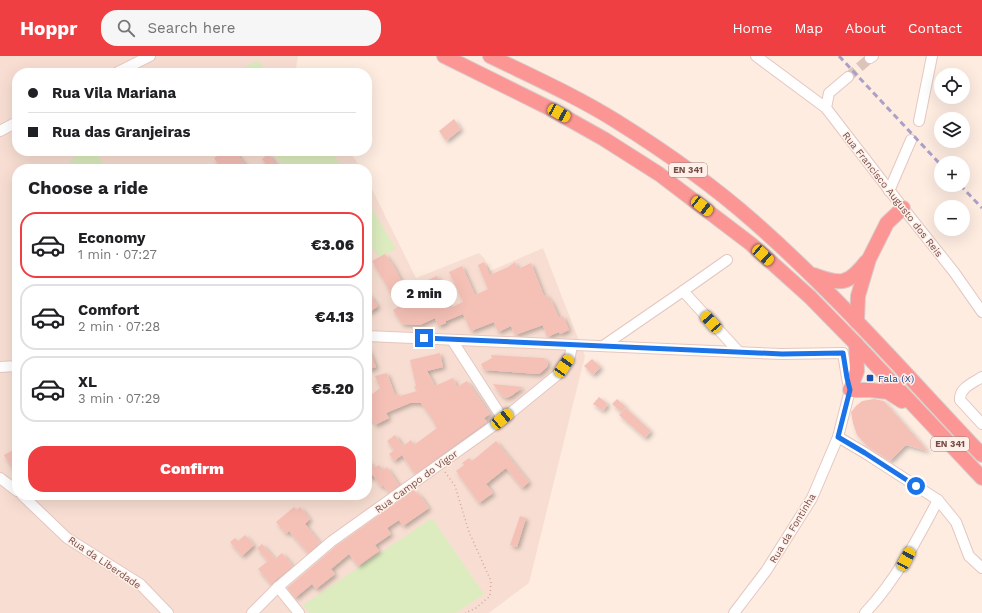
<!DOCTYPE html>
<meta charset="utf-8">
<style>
:root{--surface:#fff;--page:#f6f6f6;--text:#202124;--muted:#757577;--line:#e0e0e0;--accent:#ef3f43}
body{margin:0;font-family:"Work Sans",sans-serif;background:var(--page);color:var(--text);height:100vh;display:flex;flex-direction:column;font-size:15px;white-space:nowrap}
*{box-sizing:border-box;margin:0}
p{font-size:13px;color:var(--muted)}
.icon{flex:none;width:22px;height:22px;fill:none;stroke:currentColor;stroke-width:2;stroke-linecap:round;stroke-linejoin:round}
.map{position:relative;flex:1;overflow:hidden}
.details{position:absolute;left:12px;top:108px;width:360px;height:336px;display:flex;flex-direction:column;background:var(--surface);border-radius:16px;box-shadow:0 4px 16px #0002}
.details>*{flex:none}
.hud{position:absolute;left:12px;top:12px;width:360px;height:88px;border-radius:16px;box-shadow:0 4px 16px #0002;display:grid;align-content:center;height:88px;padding:0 16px;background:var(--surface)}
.fabs{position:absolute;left:934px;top:12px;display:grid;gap:8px}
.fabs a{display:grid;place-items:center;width:36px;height:36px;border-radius:50%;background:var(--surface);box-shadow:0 4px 16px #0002;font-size:20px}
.end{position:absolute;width:18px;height:18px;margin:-9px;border:5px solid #1a73e8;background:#fff;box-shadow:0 0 0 2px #fff}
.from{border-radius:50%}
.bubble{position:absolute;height:28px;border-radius:14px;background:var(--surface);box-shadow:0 4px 16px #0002;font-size:13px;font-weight:800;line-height:28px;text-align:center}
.car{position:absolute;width:12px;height:24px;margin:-12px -6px;border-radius:5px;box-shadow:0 0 3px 1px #0007;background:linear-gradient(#f5c518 24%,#345 0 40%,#f5c518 0 76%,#345 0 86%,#f5c518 0)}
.hud b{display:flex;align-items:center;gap:14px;height:38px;font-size:15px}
.hud b+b{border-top:1px solid var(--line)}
.hud i{width:10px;height:10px;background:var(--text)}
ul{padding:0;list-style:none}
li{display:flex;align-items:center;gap:12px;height:66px;margin:0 8px 6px;padding:0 8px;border:2px solid var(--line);border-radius:16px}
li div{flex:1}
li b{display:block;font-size:15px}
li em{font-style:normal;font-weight:800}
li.current{border-color:var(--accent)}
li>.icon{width:36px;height:36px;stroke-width:1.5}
h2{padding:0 16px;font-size:18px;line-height:48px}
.cta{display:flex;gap:8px;margin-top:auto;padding:8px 16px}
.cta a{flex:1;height:46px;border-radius:16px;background:var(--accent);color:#fff;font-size:16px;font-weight:800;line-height:46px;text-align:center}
header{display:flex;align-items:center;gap:24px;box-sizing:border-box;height:56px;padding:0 20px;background:var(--accent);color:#fff}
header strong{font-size:19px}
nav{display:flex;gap:22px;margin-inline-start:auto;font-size:14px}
.search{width:280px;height:36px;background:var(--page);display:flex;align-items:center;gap:10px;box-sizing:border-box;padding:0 14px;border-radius:16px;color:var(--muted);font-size:15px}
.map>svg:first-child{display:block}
.residential{fill:#f8ded2}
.green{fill:#dcecbf}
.building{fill:#f5c1b7;filter:url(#shadow)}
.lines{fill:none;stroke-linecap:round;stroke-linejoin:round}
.minor-tunnel{stroke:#dcc4ba;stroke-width:10;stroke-dasharray:10 5;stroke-linecap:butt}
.minor-casing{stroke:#e4c7c0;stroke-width:12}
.highway-casing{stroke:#d9cdcb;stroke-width:16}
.path{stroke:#d9a39b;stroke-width:1.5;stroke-dasharray:1 3;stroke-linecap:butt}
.minor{stroke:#fff;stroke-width:10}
.highway{stroke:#fc9694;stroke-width:14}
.rail{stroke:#aba0c7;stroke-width:3;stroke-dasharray:6 4;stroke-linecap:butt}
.route{stroke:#1a73e8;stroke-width:5}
.transit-dot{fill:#1a4fb4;stroke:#fff1e9;stroke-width:1.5}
.labels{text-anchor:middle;stroke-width:3;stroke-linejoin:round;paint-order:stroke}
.shield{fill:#fff1e9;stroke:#9f7e78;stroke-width:1}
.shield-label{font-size:9px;font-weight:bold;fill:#764c47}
.street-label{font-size:10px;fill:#764c47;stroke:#fff1e9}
.transit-label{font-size:10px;fill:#164399;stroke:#fff1e9;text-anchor:start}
</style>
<header>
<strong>Hoppr</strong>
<div class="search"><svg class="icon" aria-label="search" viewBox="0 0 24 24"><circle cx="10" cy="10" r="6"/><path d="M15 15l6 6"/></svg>Search here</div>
<nav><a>Home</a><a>Map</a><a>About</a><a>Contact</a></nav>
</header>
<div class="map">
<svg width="982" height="557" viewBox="0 0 982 557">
<defs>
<filter id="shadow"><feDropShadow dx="2.5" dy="2.5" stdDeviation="2" flood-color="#0004"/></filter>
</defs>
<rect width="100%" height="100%" fill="#feece1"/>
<polygon class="residential" points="0,0 298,0 296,12 292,16 292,17 17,17 17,95 349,95 362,113 17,113 17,439 367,439 367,123 416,222 479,197 485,203 490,215 543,192 585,300 529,527 489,557 0,557"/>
<g class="green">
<path d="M258 4 268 17H232C240 15 250 8 258 4Z"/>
<polygon points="80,95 95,95 107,113 74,113 70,106"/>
<polygon points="272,95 330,95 345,113 285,113"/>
<polygon points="367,144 396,193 379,201 367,184"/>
<polygon points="432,462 484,538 456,557 310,557 303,549"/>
</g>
<g class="building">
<polygon points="454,63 461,73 446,85 439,75"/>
<polygon points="225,95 235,95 248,113 222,113 214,102"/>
<polygon points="268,98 279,113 270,113 262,103"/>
<polygon points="385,198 393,209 404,230 391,237 372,205"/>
<polygon points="484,206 490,219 508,211 515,206 518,213 531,207 544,240 547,239 550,245 551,244 559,262 563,260 569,274 560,278 559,276 547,281 543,269 515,279 511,270 498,276 494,266 471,275 463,258 446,265 446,267 438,270 435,262 420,269 402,268 393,254 404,247 406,249 419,243 414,230 437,220 450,252 463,246 449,216 462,210 475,239 488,233 478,209"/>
<polygon points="367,236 378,250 367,258"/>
<polygon points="367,289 376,311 367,314"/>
<polygon points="440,297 443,311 427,315 435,330 453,322 457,331 467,325 490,358 484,362 487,366 415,418 402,399 394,405 389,398 394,394 387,385 395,379 403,390 411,384 414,389 437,372 431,361 421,347 410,347 386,357 389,362 375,369 371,363 367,365 367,357 372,355 367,348 367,342 380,332 375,320 387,317 395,339 399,338 400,340 417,335 414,331 416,330 410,304"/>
<polygon points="491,299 544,302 546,304 548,308 547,311 539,318 484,314 481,308 492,302"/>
<polygon points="592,303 601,311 593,319 584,310"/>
<polygon points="493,328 523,331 511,340 506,342 501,339"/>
<polygon points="599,341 608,348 603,355 593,348"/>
<polygon points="617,343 626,351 621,356 612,348"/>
<polygon points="874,343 884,345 928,395 906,389 890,405 868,391 857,379 853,367 851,356 856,350 862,345"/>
<polygon points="626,352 651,375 645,382 619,359"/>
<polygon points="496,385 529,426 522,432 506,412 486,428 493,437 479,447 456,415 464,409 462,407 469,402 472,405"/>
<polygon points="17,392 17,420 4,399"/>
<polygon points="367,403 374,412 379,409 383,414 387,411 399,429 389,437 383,429 381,431 373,419 367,424"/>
<polygon points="414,434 418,439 419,438 429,452 403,470 399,464 387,472 391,478 375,489 379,495 358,510 349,498 331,513 335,518 316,533 312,528 295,542 287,532 336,490"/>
<polygon points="294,451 297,454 300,451 310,463 305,468 320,487 308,497 289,475 286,478 276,466"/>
<polygon points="520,460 526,462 517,491 510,489"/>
<polygon points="245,479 254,489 242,500 230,486 235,482 238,485"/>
<polygon points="262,488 275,503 282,497 293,510 271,528 258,513 268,505 257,492"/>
</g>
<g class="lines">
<polyline class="minor-tunnel" points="848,21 870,2"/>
<g class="minor-casing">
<g id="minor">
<polyline points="756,0 826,52"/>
<polyline points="870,2 873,0"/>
<polyline points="116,17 150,0"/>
<polyline points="848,21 829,37 826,52 903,152 954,216 982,256"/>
<polyline points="919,65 932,0"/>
<polyline points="0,75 17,66"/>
<polyline points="889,135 911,84"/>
<polyline points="683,235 727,204"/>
<polyline points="367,280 782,298 843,297 847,322 850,334 838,381 812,442 766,515 734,557"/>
<polyline points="452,284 503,363"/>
<polyline points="603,290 683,235 739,296"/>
<polyline points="0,311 17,310"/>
<path d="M982 321C973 327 959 332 960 344L982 368"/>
<polyline points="838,381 865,397 938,444 956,466 969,500 982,512"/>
<polyline points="0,422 17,435"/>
<polyline points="22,439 67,482 140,528 168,557"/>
<polyline points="278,531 299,557"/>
<polyline points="252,557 278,531 332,485 503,363 557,319 570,300 572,289"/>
<path d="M865 557C896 524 917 484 938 444"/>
</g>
</g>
<g class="highway-casing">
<g id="highway">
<polyline points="444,0 547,51 604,83 659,118 751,188 810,241 856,288 982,422"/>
<path d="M490 0C533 21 576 40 616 65 664 95 711 128 753 165 835 237 907 320 982 399"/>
<path d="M814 219C841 229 848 229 866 206"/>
<polyline points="857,266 858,240 869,203 887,167 903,152"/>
<polyline points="856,288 857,315 850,334 870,334 888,336 902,345"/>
</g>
</g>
<polyline class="path" points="445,416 455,430 469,476 491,525 490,540 476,552 465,557"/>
<use href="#minor" class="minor"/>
<use href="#highway" class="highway"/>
<g class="rail">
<polyline points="839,0 941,109"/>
<polyline points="960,129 982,152"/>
</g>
</g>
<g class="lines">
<polyline class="route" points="424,282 782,298 843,297 847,322 850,334 838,381 865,397 916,430"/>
</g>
<rect class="transit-dot" x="866" y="318" width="8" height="8" rx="2"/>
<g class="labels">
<g class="shield">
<rect x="669" y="107" width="38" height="14" rx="3"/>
<rect x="931" y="381" width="38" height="14" rx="3"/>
</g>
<g class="shield-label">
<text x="688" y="117">EN 341</text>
<text x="950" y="391">EN 341</text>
</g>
<g class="street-label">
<text transform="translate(893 138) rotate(52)" y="4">Rua Francisco Augusto dos Reis</text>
<text transform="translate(416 425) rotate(-36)" y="4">Rua Campo do Vigor</text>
<text transform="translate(792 472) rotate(-59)" y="4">Rua da Fontinha</text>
<text transform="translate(105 506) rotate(34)" y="4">Rua da Liberdade</text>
</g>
<g class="transit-label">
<text x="878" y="326">Fala (X)</text>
</g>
</g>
</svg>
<div class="fabs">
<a><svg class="icon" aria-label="locate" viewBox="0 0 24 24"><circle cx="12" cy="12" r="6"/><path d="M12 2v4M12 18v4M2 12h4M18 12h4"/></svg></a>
<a><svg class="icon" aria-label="layers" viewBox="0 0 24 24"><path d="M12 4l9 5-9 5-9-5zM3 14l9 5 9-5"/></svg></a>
<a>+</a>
<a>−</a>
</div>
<i class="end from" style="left:916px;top:430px"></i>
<i class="end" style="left:424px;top:282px"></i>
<div class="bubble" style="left:391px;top:224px;width:66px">2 min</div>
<i class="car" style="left:559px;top:57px;rotate:119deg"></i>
<i class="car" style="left:702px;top:150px;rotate:128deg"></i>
<i class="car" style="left:763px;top:199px;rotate:132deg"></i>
<i class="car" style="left:711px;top:266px;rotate:318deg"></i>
<i class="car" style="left:564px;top:310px;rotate:34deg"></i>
<i class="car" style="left:502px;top:363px;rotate:51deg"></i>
<i class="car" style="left:906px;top:503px;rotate:28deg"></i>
<div class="hud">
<b><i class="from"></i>Rua Vila Mariana</b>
<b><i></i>Rua das Granjeiras</b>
</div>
<section class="details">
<h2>Choose a ride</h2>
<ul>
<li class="current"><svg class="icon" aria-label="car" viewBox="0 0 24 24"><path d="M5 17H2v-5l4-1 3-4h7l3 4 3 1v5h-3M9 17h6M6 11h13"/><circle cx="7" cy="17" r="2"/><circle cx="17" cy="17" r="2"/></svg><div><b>Economy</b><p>1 min · 07:27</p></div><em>€3.06</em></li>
<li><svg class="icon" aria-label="car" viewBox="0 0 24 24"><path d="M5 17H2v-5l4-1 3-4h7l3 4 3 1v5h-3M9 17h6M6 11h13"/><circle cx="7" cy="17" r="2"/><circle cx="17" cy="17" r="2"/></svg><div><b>Comfort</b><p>2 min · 07:28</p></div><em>€4.13</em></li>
<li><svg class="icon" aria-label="car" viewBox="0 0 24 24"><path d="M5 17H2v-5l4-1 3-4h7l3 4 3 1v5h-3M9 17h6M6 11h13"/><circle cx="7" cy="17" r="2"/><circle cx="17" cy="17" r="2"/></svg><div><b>XL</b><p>3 min · 07:29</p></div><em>€5.20</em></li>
</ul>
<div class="cta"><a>Confirm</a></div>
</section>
</div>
